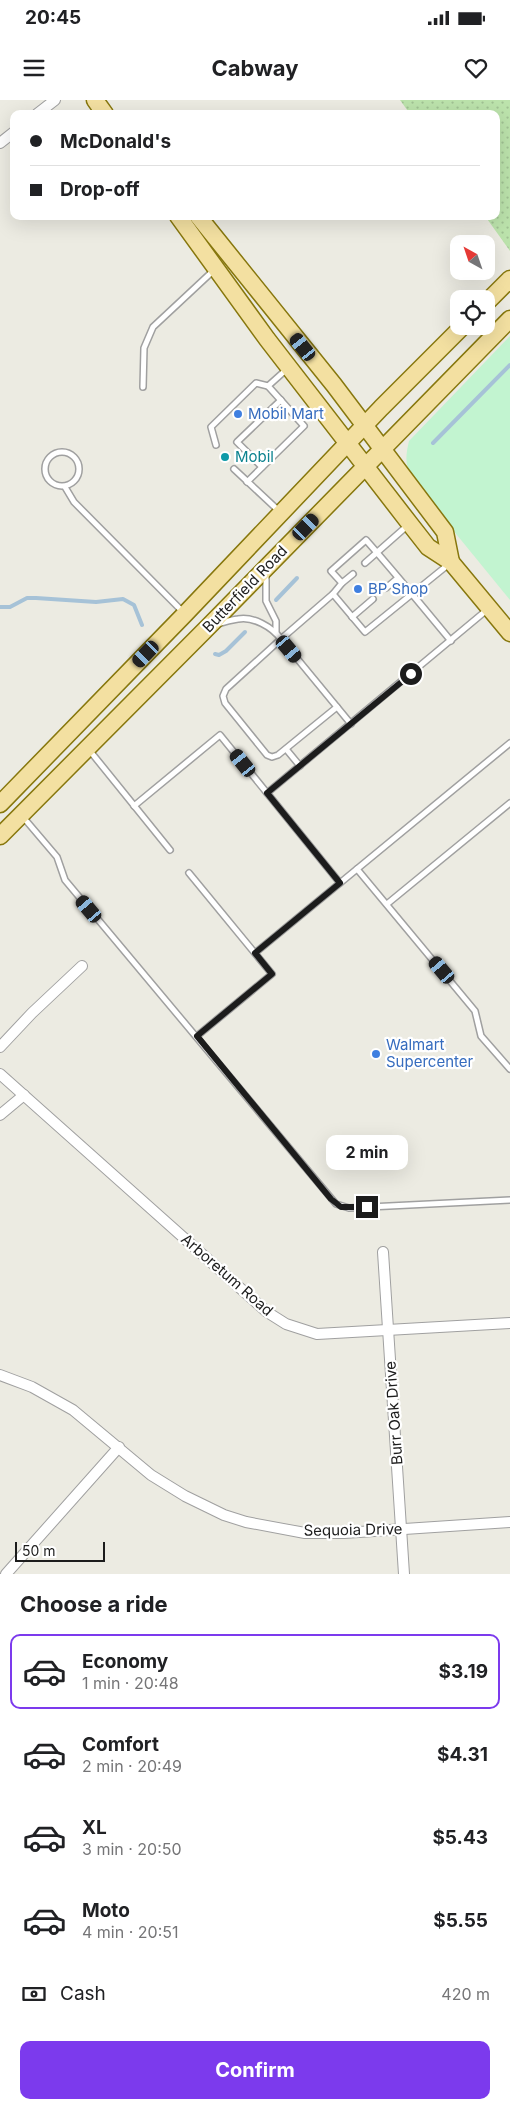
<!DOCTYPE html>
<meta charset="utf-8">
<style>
:root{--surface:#fff;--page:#f2f2f2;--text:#202124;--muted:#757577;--line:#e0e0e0;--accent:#7c3aed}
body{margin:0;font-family:Inter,sans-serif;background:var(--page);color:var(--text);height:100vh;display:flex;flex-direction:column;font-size:19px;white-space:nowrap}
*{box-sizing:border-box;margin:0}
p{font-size:16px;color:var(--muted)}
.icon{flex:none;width:28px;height:28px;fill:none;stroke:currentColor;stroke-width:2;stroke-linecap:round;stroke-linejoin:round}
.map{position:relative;height:1474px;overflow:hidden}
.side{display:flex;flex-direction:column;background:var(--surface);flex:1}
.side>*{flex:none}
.top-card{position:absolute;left:10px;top:10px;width:490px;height:110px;border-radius:10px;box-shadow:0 5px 20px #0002;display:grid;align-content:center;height:110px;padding:0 20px;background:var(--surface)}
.needle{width:32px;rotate:320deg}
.fabs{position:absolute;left:450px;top:135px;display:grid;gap:10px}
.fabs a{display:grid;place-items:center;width:45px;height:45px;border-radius:10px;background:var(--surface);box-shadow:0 5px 20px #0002;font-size:25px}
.scale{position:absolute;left:15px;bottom:12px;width:90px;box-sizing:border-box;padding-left:5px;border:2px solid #1c1c1c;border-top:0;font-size:14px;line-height:18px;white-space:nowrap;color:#1c1c1c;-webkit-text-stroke:4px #fff;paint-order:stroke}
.end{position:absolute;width:22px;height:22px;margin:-11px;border:6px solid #1c1c1c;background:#fff;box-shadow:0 0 0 2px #fff}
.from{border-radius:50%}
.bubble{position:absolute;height:35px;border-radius:10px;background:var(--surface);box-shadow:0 5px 20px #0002;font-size:16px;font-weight:700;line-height:35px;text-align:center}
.car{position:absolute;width:15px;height:30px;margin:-15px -8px;border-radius:6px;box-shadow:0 0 4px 1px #0007;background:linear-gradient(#222 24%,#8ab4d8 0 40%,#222 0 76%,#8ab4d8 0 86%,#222 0)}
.top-card b{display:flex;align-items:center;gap:18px;height:48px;font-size:19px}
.top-card b+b{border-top:1px solid var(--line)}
.top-card i{width:12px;height:12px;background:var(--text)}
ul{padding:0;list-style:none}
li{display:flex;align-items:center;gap:15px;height:75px;margin:0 10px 8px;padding:0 10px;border:2px solid transparent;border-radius:10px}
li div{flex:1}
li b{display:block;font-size:19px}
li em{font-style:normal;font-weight:700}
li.selected{border-color:var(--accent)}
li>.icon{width:45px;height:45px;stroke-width:1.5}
h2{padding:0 20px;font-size:22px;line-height:60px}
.pay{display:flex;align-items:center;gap:12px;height:55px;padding:0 20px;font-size:19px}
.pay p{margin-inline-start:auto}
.action{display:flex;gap:10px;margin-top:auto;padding:10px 20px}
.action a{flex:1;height:58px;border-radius:10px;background:var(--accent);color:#fff;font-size:20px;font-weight:700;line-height:58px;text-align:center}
.status{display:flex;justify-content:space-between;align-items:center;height:35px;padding:0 25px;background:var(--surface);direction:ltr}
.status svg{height:14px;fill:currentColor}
header{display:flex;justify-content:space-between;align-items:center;height:65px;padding:0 20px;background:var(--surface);font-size:22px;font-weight:700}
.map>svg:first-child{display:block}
.grass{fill:url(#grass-dots)}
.park{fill:#c2f4d0}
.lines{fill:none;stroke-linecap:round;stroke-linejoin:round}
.stream{stroke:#a6c2d7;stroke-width:4}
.service-casing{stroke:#a0a0a0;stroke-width:8}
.minor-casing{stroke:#a0a0a0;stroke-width:12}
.primary-casing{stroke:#87770d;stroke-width:19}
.service{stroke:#fff;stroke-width:5}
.minor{stroke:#fff;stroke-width:10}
.primary{stroke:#f3e0a1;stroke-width:16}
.route{stroke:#1c1c1c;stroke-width:6}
.shop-dot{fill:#3f7fe0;stroke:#fff;stroke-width:2}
.culture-dot{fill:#0f9aa8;stroke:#fff;stroke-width:2}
.labels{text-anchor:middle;stroke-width:4.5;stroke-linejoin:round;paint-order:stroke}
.shop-label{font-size:15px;fill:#366cbe;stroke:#fff;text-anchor:start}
.culture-label{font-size:15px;fill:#0d838f;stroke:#fff;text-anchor:start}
.street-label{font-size:15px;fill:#1c1c1c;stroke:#fff}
</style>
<div class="status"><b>20:45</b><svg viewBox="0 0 49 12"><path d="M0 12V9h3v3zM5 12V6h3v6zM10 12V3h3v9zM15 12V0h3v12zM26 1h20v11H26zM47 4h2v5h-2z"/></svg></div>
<header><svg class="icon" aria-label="menu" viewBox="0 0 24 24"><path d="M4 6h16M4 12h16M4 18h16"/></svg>Cabway<svg class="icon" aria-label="heart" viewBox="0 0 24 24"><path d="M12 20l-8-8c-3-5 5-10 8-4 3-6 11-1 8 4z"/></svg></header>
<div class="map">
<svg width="510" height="1474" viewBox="0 0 510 1474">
<defs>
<pattern id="grass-dots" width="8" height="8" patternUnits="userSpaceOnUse" patternTransform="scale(1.25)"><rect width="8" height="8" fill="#bce3ac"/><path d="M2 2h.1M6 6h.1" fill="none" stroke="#a1c293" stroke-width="1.8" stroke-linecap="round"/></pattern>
</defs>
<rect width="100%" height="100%" fill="#ecebe2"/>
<polygon class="grass" points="400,0 510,0 510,151 485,116 496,116 496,14 410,14"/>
<path class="park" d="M510 236V500L417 386C406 368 404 362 409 341Z"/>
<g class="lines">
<g class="stream">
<polyline points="433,343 510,265"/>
<polyline points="276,500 297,478"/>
<polyline points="0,507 10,507 27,498 36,498 96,502 123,499 134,505 142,525"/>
<polyline points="215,554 219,555 226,551 245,532"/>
</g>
<g class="service-casing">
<g id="service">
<polyline points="143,287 144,248 153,227 213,171"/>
<polyline points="216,345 211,327 256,283 268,286"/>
<circle cx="62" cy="369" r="17"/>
<polyline points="262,367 237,342 281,300"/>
<polyline points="234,369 279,411"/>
<polyline points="247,382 304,326 268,286 287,269"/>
<polyline points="65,387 74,402 183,512"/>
<polyline points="365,463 407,426"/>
<path d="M449 464 365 532 333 494 342 483 331 471 366 440C395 473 423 507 451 541"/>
<polyline points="266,473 266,501 276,521 276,533"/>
<polyline points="342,483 353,474"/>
<polyline points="386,488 398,478"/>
<polyline points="333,494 281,539 351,624"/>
<polyline points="352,517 373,499"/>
<path d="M218 524C224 522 231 520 238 519 253 516 272 527 281 539L226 589 223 596 225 603 267 655 272 657 278 655 337 607"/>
<polyline points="286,649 300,666"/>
<polyline points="90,651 170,750"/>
<polyline points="267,693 488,509"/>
<polyline points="134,706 220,635 340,783"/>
<polyline points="23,717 57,757 65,780 336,1104 349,1108 510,1100"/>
<polyline points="357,769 475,911 481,936 510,969"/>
<polyline points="189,773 272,874 197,936"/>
<polyline points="387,804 510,703"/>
<polyline points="255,853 510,643"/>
</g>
</g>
<g class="minor-casing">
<g id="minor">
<polyline points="37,14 55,0"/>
<polyline points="0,43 14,32"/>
<polyline points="0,947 32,913 82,866"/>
<polyline points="0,974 267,1212 286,1224 317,1234 510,1223"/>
<polyline points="0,1015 24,995"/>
<polyline points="383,1152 404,1474"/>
<polyline points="0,1275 32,1287 73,1310 151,1375 185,1396 224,1415 246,1422 305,1433 344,1433 510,1422"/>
<polyline points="6,1474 119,1347"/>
</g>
</g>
<g class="primary-casing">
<g id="primary">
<polyline points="95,0 105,14"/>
<polyline points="178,116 267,239 410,424 428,447 451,462 510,533"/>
<polyline points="198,116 334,285 445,432 451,462"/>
<polyline points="486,203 510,179"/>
<polyline points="0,704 185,514 381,308 463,226"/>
<polyline points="0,736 210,525 510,219"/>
</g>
</g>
<use href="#service" class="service"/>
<use href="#minor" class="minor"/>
<use href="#primary" class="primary"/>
</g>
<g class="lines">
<polyline class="route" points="367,1107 341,1107 331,1099 197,936 272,874 255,853 340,783 267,693 411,574"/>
</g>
<g class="shop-dot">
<circle cx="238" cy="314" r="5"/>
<circle cx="358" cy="489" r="5"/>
<circle cx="376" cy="954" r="5"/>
</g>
<circle class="culture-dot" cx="225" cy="357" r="5"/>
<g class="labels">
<g class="shop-label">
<text x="248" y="319">Mobil Mart</text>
<text x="368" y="494">BP Shop</text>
<text x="386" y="950">Walmart<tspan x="386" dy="17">Supercenter</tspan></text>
</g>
<g class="culture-label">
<text x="235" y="362">Mobil</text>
</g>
<g class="street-label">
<text transform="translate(245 489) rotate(-46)" y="5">Butterfield Road</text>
<text transform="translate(227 1175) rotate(41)" y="5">Arboretum Road</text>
<text transform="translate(394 1313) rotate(-94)" y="5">Burr Oak Drive</text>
<text transform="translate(353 1430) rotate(-1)" y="5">Sequoia Drive</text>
</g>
</g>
</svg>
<div class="fabs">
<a><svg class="needle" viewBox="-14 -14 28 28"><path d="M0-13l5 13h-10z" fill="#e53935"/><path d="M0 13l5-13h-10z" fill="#757577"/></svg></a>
<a><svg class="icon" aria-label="locate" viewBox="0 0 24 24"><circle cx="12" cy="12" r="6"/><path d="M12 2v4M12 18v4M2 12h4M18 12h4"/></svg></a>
</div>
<div class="scale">50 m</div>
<i class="end from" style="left:411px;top:574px"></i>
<i class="end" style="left:367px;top:1107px"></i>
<div class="bubble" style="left:326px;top:1035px;width:82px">2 min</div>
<i class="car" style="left:303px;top:247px;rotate:321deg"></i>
<i class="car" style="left:306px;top:427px;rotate:44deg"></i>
<i class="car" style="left:289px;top:549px;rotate:140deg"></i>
<i class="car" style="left:146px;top:554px;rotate:224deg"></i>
<i class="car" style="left:243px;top:663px;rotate:321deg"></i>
<i class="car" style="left:89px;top:809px;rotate:320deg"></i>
<i class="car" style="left:442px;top:870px;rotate:320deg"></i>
<div class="top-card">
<b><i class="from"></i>McDonald's</b>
<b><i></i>Drop-off</b>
</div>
</div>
<section class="side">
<h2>Choose a ride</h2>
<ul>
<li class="selected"><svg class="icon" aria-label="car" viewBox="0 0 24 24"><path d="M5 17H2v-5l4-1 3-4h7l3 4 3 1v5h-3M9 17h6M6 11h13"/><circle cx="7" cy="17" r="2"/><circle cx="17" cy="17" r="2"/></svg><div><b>Economy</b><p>1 min · 20:48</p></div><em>$3.19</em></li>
<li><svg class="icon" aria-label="car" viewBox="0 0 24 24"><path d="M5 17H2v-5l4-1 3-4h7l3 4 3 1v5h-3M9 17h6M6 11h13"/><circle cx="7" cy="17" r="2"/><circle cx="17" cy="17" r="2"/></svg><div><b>Comfort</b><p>2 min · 20:49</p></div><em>$4.31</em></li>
<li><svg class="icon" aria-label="car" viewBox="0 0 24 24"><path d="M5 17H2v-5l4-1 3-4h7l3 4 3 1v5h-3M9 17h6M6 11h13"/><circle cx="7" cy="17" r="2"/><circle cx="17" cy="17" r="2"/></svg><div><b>XL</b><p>3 min · 20:50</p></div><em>$5.43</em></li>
<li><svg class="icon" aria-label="car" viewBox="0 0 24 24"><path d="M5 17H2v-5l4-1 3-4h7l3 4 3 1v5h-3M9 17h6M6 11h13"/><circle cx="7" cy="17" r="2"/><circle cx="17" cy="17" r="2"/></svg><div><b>Moto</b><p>4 min · 20:51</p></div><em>$5.55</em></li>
</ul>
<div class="pay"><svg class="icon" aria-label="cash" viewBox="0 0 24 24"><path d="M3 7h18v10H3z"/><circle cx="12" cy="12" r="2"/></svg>Cash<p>420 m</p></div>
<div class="action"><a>Confirm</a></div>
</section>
